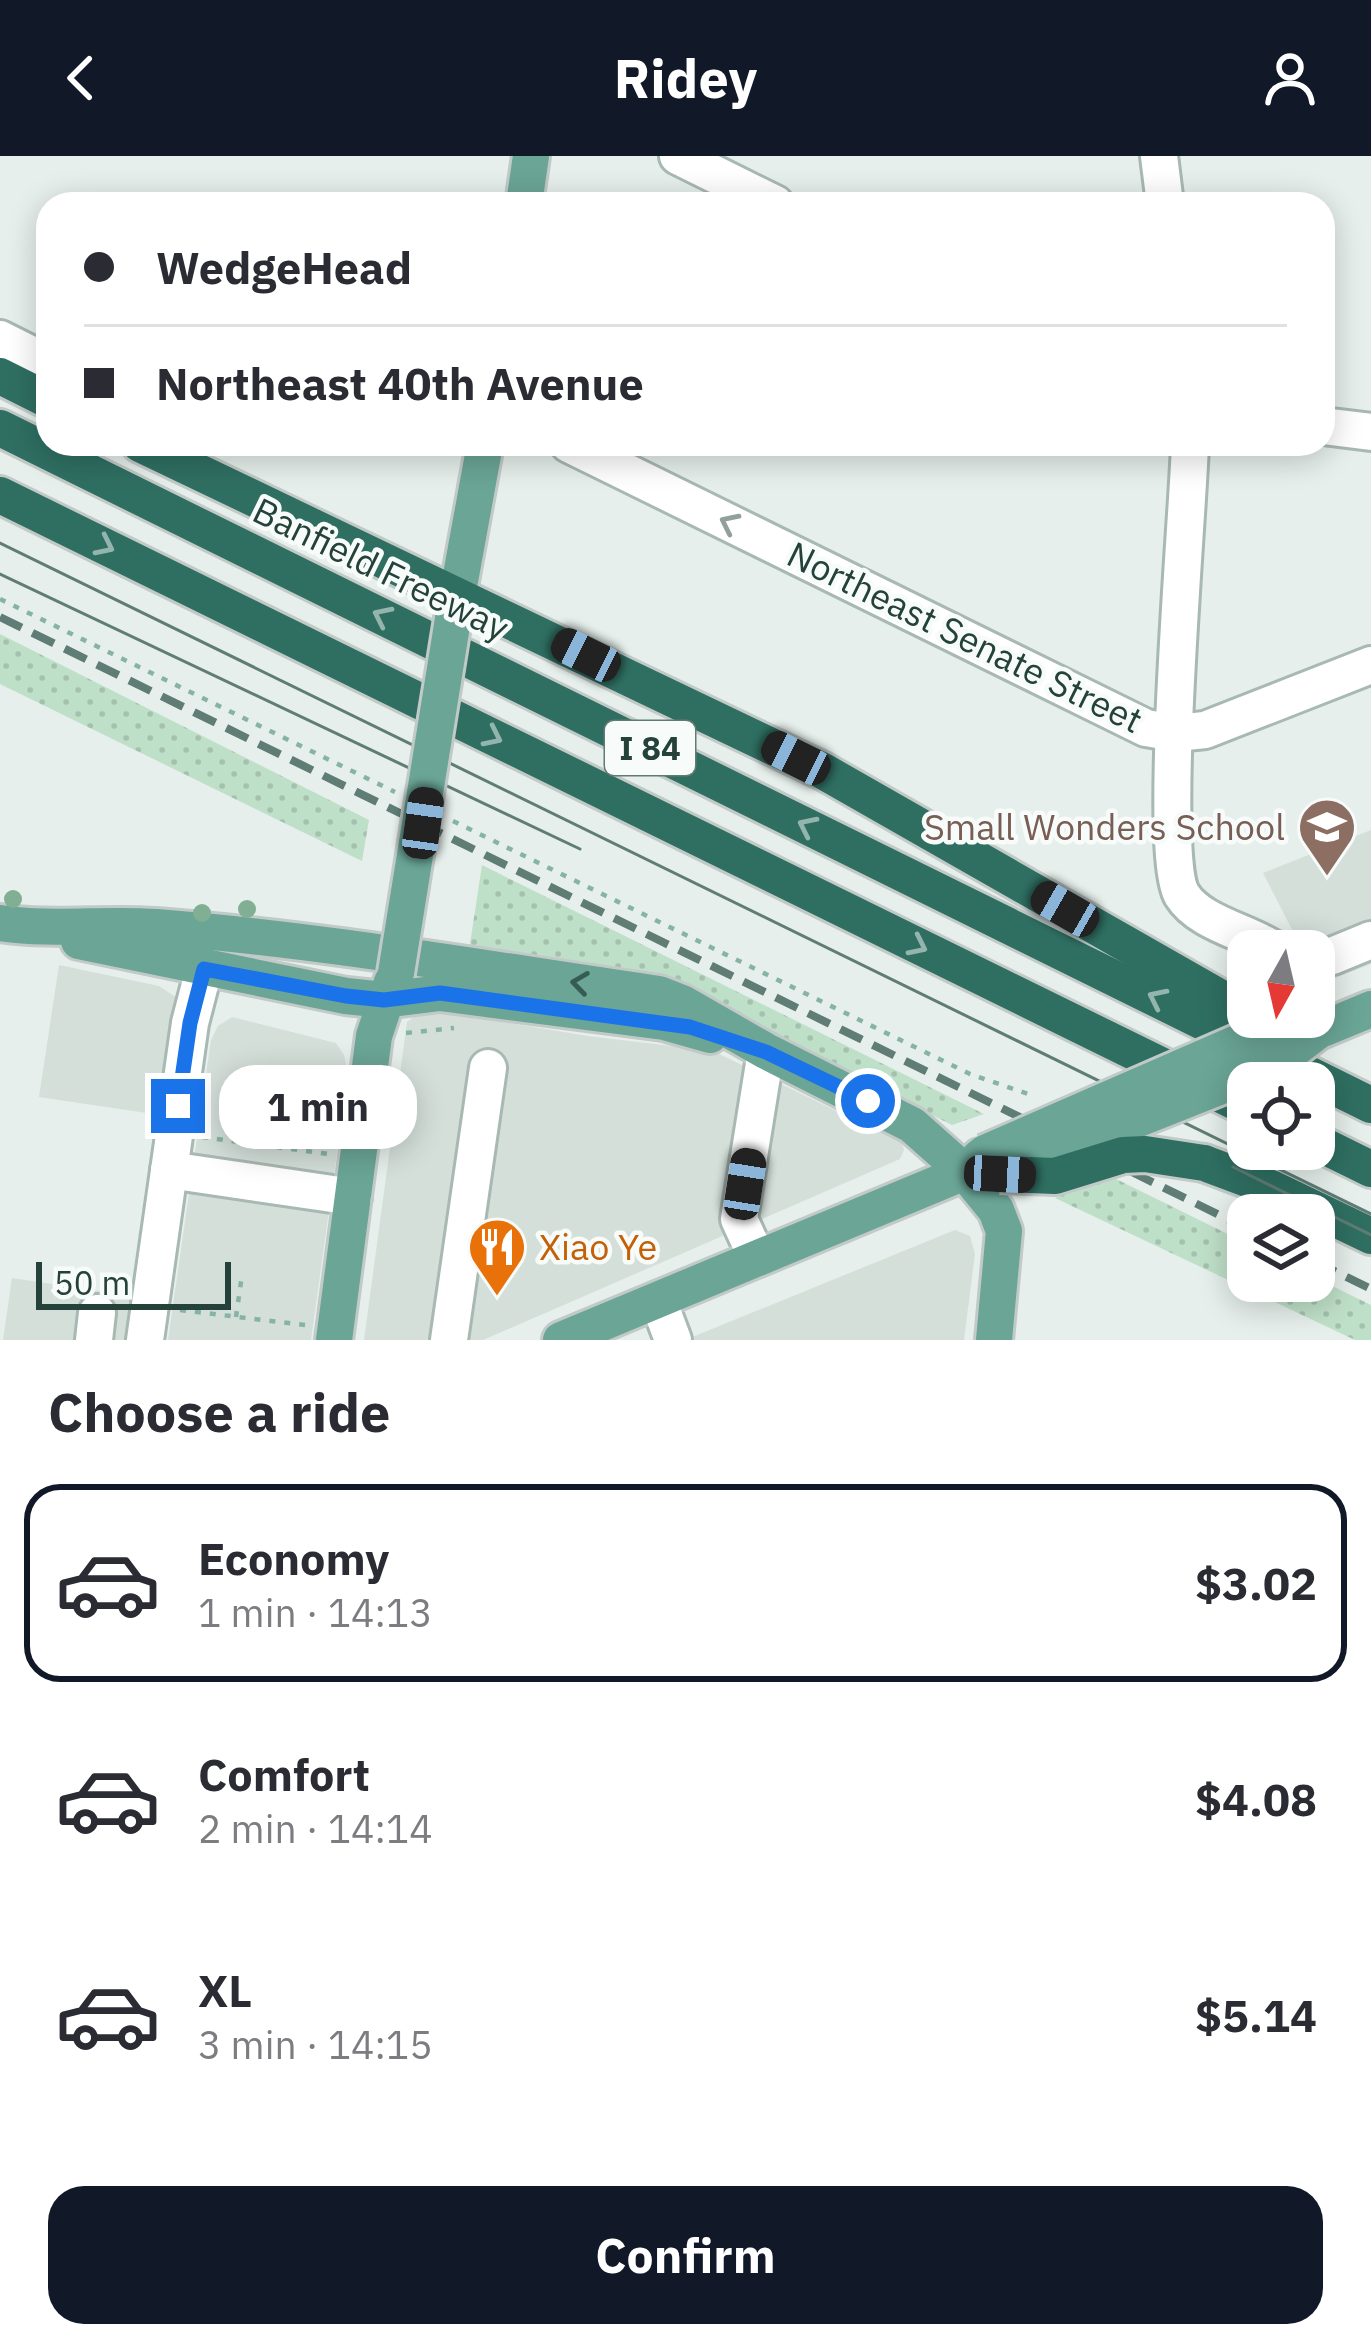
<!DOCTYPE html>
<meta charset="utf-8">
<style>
:root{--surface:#fff;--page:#f2f2f3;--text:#2b2b33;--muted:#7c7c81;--line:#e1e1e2;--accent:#111827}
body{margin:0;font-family:"IBM Plex Sans",sans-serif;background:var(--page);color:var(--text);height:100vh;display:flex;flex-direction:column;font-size:45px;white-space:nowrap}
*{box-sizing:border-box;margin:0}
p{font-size:39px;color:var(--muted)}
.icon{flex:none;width:66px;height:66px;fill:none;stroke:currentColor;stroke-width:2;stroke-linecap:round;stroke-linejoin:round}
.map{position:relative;height:1184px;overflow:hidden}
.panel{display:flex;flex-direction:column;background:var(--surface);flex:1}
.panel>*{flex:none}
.hud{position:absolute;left:36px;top:36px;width:1299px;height:264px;border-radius:36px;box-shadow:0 6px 30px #0003;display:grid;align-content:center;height:264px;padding:0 48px;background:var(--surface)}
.needle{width:78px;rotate:188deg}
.controls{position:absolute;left:1227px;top:774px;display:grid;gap:24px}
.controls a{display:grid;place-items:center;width:108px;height:108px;border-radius:24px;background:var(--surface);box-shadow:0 6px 30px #0003;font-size:60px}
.scale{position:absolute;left:36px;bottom:30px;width:195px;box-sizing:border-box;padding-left:12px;border:6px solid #24423a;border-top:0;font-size:33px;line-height:42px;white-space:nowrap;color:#24423a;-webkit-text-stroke:9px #f7fbf9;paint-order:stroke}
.end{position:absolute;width:54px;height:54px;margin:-27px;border:15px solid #1a73e8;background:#fff;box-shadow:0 0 0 6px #fff}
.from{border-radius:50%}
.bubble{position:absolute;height:84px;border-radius:36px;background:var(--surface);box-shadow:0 6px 30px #0003;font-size:39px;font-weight:700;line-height:84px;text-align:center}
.car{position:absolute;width:36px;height:72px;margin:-36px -18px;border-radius:15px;box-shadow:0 0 9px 3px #0007;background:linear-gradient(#222 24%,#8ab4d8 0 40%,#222 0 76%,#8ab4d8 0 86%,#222 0)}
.hud b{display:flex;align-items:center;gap:42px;height:114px;font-size:45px}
.hud b+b{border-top:3px solid var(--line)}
.hud i{width:30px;height:30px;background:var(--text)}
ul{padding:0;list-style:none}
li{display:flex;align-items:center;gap:36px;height:198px;margin:0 24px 18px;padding:0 24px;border:6px solid transparent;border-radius:36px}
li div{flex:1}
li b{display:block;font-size:45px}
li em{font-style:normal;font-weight:700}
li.on{border-color:var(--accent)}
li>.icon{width:108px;height:108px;stroke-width:1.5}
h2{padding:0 48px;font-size:54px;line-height:144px}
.action{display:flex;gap:24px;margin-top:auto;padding:24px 48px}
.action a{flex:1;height:138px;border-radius:36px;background:var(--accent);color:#fff;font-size:48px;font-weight:700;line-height:138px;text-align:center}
header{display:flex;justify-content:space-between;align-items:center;height:156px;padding:0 48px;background:var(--accent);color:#fff;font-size:54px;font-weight:700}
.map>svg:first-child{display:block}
.built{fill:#d4dfda}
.grass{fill:url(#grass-dots)}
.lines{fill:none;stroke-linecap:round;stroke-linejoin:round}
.minor-casing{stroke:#a8b8b2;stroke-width:42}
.major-casing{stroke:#c2cac8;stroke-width:42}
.highway-casing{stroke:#c2cac8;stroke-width:42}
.path{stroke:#86b3a5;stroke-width:4.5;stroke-dasharray:6 9;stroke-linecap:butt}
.minor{stroke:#fff;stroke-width:36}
.major{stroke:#6aa596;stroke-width:36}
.highway{stroke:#2f6f62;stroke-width:36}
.tram{stroke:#5f7d75;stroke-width:3}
.rail{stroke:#5f7d75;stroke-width:8;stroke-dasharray:24 12;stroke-linecap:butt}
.major-bridge-casing{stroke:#c2cac8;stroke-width:42;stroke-linecap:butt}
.highway-bridge-casing{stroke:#c2cac8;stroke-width:42;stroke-linecap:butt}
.major-bridge{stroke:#6aa596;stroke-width:36}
.highway-bridge{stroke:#2f6f62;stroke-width:36}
.tree{fill:#80af93}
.oneway{stroke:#92a09c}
.oneway2{stroke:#93b5ae}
.oneway3{stroke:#365b51}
.route{stroke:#1a73e8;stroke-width:15}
.labels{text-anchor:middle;stroke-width:9;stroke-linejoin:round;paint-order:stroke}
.shield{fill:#f7fbf9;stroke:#637a73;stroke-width:3}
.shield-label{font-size:33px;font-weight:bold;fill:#24423a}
.street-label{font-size:36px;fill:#24423a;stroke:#f7fbf9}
.education-label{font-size:36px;fill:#785e54;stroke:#f7fbf9;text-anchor:end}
.food-label{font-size:36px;fill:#c56008;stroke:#f7fbf9;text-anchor:start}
</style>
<header><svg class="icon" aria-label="back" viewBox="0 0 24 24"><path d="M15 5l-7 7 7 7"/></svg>Ridey<svg class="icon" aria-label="person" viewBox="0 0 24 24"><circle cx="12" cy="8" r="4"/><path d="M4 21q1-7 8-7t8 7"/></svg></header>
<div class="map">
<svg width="1371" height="1184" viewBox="0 0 1371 1184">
<defs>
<pattern id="grass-dots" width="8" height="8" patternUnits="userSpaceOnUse" patternTransform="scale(3)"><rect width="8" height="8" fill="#bfe0c8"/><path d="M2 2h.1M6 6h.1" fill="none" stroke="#a4c1ad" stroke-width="1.8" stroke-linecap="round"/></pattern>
</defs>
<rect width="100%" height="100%" fill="#e6efeb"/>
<g class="built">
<polygon points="1371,674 1371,808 1320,828 1314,816 1314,795 1303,795 1263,717"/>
<polygon points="59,809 159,830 177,842 160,959 39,941"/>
<polygon points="443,856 588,880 713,895 902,987 904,994 900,1003 483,1184 364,1184 407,866 417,858"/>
<polygon points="232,861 336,887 344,899 348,918 311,1184 168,1184 211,884 218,870"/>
<polygon points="955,1074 970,1080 975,1098 964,1184 685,1184"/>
<polygon points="12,1122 133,1140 127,1184 3,1184"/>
</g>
<g class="grass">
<polygon points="0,478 369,664 362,705 0,528"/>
<polygon points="482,709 984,958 952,969 669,829 468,801"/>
<polygon points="1108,1019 1248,1088 1248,1125 1314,1125 1314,1121 1371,1149 1371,1184 1355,1184 1055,1042"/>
</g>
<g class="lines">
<g class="minor-casing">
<g id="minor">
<polyline points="678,0 775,48"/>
<polyline points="1159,0 1165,48"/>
<polyline points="0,183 48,207"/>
<polyline points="1323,270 1371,276"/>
<polyline points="569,288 1146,572 1176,577 1205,574 1371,509"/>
<path d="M1190 288C1188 359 1157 699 1182 739 1200 768 1249 776 1276 795"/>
<polyline points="1332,800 1371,784"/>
<polyline points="169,1014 353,1041"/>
<polyline points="757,1102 739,1063 766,895"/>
<polyline points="658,1144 673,1184"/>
<polyline points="94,1184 97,1157"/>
<polyline points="145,1184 190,867 204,813"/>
<polyline points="449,1184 488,912"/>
</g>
</g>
<g class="major-casing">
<g id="major">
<polyline points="524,48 531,0"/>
<polyline points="453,463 485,288"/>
<path d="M0 767C53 775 104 767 156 771 325 784 492 814 659 838L682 847 766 895 912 969 965 1016 996 1054 1004 1075 994 1184"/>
<polyline points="79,785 346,840 384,844 440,837 664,866 710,879"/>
<polyline points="1318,875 1371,853"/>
<polyline points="334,1184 374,880 392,826"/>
<polyline points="561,1184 965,1016 980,1001"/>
</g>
</g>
<g class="highway-casing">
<g id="highway">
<polyline points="0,220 48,244"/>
<polyline points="0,272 1371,949"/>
<polyline points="140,288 823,615 1226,845 1270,885"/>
<polyline points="0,339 1248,952"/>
<polyline points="1314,985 1371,1013"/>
<polyline points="1204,1007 1271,1032 1371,1080"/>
</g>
</g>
<g class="path">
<polyline points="0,443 395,636"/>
<polyline points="453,665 970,918 1034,940"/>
<polyline points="406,877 454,872"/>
<polyline points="202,981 328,998"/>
<polyline points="180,1154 305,1169"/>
<polyline points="236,1161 242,1119"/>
</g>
<use href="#minor" class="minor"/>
<use href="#major" class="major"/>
<use href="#highway" class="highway"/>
<g class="tram">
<polyline points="0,387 1371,1058"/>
<polyline points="0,418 580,693"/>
<polyline points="1233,1011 1371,1079"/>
</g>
<g class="rail">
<polyline points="0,461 1248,1073"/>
<polyline points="1314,1105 1371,1133"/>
</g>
<g class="major-bridge-casing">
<g id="major-bridge">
<polyline points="396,817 453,463"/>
<polyline points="985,997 1253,880 1318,875"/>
<polyline points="1000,1018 1272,910 1318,875"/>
</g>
</g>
<g class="highway-bridge-casing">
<polyline id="highway-bridge" points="1000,1018 1055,1020 1123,999 1145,998 1204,1007"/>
</g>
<use href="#major-bridge" class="major-bridge"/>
<use href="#highway-bridge" class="highway-bridge"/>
</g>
<g class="tree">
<circle cx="13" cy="743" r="9"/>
<circle cx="247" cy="753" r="9"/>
<circle cx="202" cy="757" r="9"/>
</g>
<defs><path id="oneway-chevron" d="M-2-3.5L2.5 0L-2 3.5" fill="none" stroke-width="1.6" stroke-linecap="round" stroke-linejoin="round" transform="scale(3)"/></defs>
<use class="oneway" href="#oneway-chevron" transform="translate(729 367) rotate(-154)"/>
<g class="oneway2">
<use href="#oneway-chevron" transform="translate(105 390) rotate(26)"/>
<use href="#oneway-chevron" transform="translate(382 460) rotate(-154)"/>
<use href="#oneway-chevron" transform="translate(493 581) rotate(26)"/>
<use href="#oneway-chevron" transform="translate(807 670) rotate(-154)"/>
<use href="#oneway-chevron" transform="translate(918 790) rotate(26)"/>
<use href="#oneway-chevron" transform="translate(1157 842) rotate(-154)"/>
</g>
<use class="oneway3" href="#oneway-chevron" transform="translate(580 827) rotate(-172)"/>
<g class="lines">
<polyline class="route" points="178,950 190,867 204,813 346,840 384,844 440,837 690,871 766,896 868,945"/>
</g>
<defs>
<g id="school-pin" transform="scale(3)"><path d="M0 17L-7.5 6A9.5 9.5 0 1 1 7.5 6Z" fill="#8d6e63" stroke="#f7fbf9"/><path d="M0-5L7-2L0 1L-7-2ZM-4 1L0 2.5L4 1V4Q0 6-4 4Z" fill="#fff"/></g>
<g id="restaurant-pin" transform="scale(3)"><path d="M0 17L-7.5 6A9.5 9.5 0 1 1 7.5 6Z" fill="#e8710a" stroke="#f7fbf9"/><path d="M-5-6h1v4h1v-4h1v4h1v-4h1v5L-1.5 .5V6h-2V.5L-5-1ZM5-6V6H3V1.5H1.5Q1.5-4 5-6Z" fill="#fff"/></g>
</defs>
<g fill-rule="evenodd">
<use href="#school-pin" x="1327" y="671"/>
<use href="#restaurant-pin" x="497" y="1091"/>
</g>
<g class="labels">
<rect class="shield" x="605" y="565" width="90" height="54" rx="9"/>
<g class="shield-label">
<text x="650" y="604">I 84</text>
</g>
<g class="street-label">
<text transform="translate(381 413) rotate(26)" y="13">Banfield Freeway</text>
<text transform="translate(965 481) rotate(26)" y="13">Northeast Senate Street</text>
</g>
<g class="education-label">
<text x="1285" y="684">Small Wonders School</text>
</g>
<g class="food-label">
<text x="539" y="1104">Xiao Ye</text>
</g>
</g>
</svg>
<div class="controls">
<a><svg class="needle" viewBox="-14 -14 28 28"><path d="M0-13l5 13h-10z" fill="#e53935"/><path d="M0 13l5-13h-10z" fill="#7c7c81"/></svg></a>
<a><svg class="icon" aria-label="locate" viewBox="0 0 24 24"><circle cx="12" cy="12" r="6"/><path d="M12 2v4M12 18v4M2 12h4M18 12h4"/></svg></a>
<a><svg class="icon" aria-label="layers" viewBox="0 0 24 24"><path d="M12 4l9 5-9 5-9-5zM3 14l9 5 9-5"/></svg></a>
</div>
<div class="scale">50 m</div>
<i class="end from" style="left:868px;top:945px"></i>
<i class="end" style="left:178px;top:950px"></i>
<div class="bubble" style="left:219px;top:909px;width:198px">1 min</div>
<i class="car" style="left:586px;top:499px;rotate:296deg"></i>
<i class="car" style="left:796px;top:602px;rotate:297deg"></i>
<i class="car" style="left:423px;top:667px;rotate:8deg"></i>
<i class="car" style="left:1065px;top:753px;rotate:300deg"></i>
<i class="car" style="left:1000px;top:1018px;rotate:93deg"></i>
<i class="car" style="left:745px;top:1028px;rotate:9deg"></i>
<div class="hud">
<b><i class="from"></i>WedgeHead</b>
<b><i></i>Northeast 40th Avenue</b>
</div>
</div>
<section class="panel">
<h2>Choose a ride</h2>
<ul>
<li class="on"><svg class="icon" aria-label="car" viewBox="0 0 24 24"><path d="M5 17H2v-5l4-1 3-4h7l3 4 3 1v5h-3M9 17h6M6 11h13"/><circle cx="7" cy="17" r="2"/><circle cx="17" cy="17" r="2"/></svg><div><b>Economy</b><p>1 min · 14:13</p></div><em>$3.02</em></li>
<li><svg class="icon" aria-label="car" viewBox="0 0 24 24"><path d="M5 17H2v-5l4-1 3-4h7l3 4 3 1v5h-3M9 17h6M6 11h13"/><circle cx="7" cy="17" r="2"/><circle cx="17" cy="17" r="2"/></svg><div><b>Comfort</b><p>2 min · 14:14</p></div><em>$4.08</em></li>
<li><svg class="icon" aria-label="car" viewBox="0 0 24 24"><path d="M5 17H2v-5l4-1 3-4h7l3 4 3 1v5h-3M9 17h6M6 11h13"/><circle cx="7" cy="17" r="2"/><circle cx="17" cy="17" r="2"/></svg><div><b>XL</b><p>3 min · 14:15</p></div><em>$5.14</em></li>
</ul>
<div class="action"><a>Confirm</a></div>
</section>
